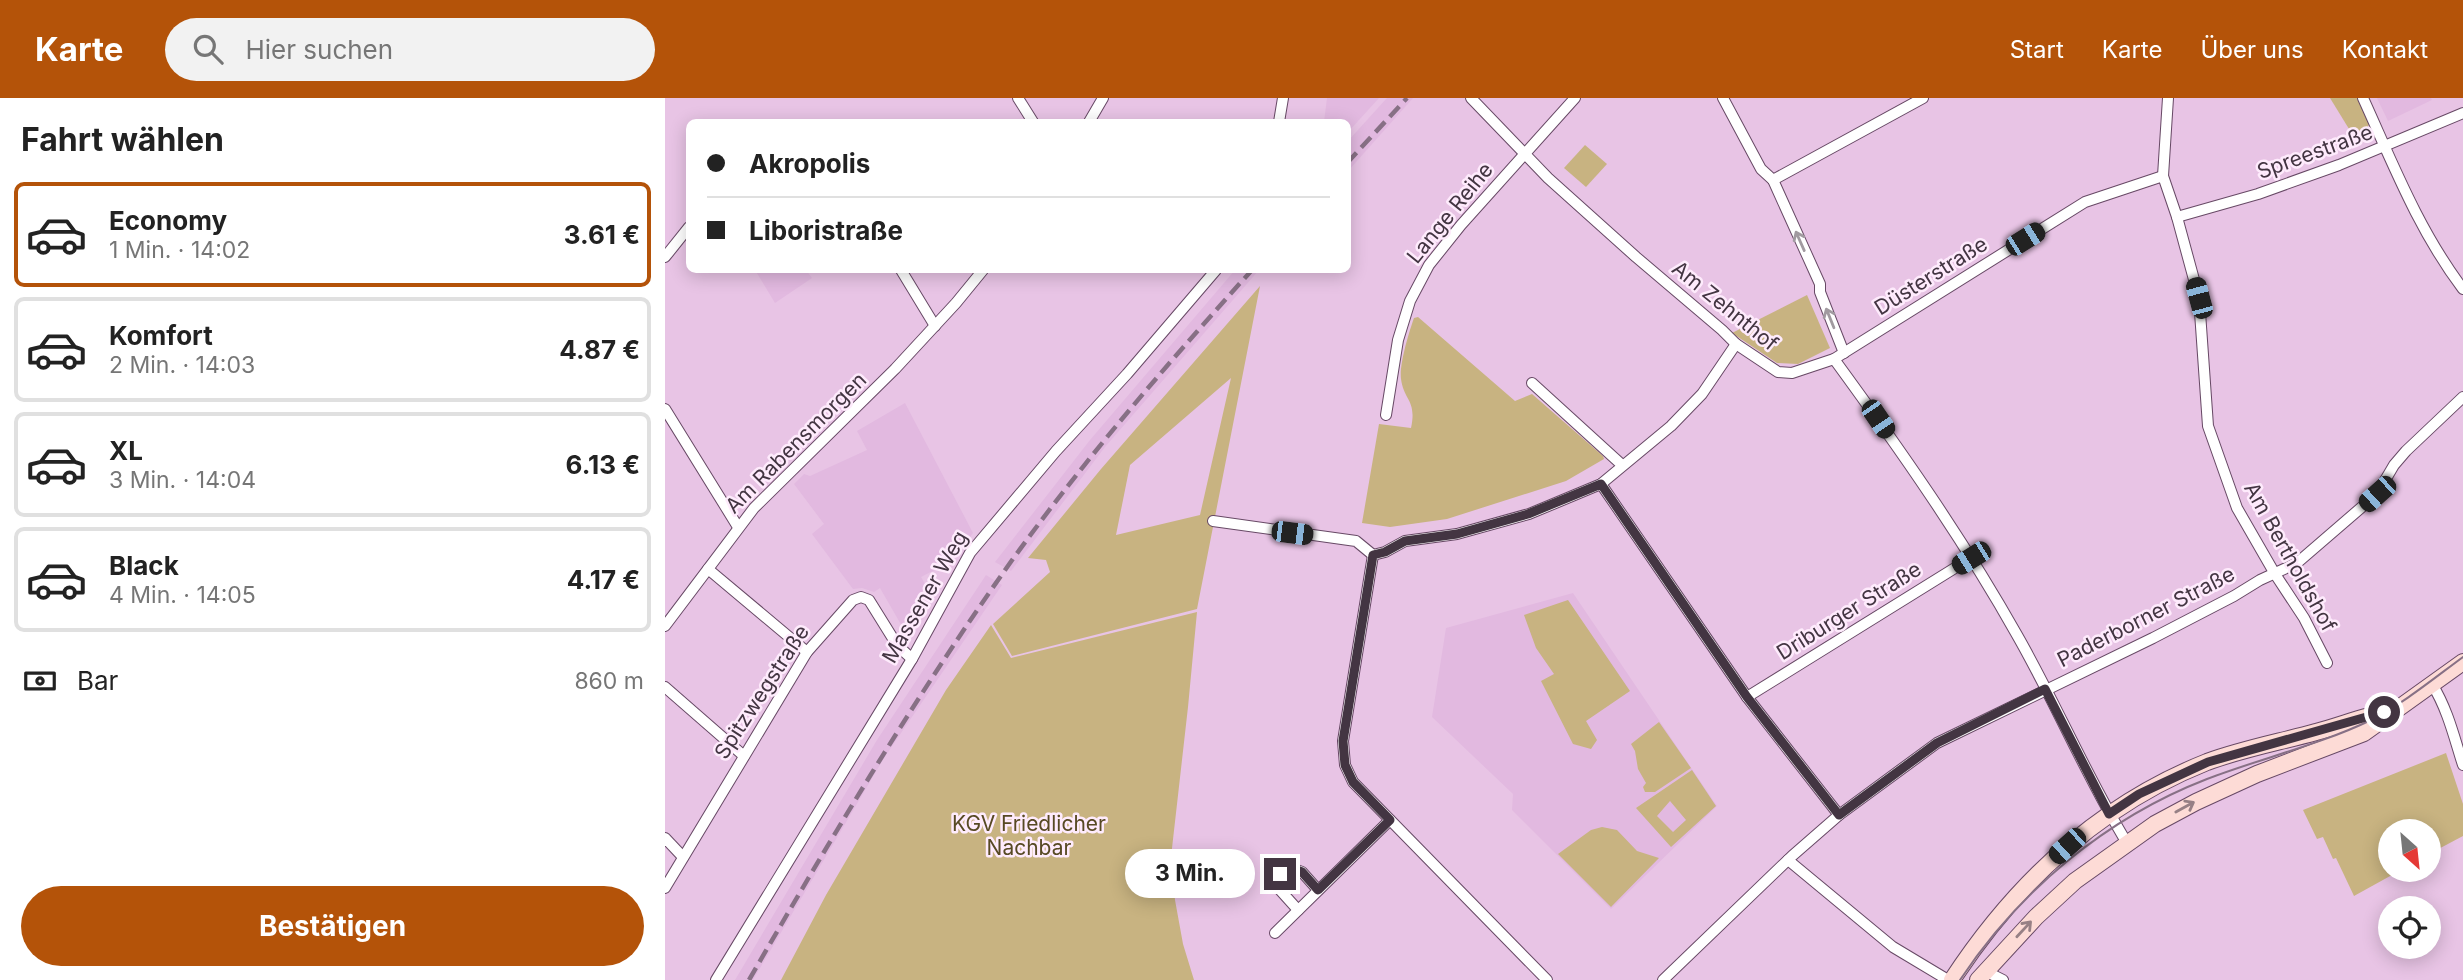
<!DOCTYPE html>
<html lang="de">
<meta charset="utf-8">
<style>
:root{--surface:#fff;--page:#f2f2f2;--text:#222;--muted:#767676;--line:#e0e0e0;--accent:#b45309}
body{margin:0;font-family:Inter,sans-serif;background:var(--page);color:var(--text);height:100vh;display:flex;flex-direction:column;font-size:26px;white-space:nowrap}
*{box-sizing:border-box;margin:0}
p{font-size:23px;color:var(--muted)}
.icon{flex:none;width:38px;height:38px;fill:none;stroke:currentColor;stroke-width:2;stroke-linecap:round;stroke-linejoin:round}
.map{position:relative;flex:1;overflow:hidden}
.panel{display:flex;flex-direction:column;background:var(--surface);width:665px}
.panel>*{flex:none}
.hud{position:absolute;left:21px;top:21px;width:665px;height:154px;border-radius:10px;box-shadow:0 4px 18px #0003;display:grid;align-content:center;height:154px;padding:0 21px;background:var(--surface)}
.needle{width:46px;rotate:153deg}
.buttons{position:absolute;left:1713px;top:721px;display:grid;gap:14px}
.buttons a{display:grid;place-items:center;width:63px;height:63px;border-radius:50%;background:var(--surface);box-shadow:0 4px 18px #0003;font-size:35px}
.end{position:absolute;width:32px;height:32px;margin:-16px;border:9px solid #433542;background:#fff;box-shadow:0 0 0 4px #fff}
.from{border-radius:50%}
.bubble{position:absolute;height:49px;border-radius:24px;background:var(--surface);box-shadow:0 4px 18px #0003;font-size:23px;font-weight:700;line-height:49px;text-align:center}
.car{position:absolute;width:21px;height:42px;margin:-21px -10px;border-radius:9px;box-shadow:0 0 5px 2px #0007;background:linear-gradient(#222 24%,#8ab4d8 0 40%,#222 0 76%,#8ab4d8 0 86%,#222 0)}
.hud b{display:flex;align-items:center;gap:24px;height:66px;font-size:26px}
.hud b+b{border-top:2px solid var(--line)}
.hud i{width:18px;height:18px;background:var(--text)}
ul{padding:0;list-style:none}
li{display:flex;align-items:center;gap:21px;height:105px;margin:0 14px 10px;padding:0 7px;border:4px solid var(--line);border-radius:10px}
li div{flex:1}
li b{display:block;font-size:26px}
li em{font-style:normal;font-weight:700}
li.active{border-color:var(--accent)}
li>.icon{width:63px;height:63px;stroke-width:1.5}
h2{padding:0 21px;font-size:32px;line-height:84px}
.pay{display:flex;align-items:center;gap:18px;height:77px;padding:0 21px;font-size:26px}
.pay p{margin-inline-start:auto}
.button{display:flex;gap:14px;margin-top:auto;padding:14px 21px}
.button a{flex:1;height:80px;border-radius:42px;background:var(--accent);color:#fff;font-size:28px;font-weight:700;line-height:80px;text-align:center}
header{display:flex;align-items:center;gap:42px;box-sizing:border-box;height:98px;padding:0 35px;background:var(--accent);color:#fff}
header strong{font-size:33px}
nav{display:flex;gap:38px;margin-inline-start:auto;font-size:24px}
.search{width:490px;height:63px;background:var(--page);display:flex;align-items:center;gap:18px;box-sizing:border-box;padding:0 24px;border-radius:38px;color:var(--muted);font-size:26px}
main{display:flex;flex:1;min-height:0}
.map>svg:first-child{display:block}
.built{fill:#e2b9e0}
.green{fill:#c8b381;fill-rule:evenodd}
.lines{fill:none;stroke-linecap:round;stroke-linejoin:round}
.street-casing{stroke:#674965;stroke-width:12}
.secondary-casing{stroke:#674965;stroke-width:18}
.street{stroke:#fff;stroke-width:10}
.secondary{stroke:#fddbd6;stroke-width:16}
.tram{stroke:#877085;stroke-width:2}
.rail{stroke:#877085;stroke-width:4.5;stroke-dasharray:14 7;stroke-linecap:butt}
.oneway{stroke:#a19aa0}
.oneway2{stroke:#978085}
.route{stroke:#433542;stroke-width:9}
.labels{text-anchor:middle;stroke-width:5;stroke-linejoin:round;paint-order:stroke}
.street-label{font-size:21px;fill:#433542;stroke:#feebfc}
.park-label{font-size:21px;fill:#574923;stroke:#feebfc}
</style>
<header>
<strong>Karte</strong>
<div class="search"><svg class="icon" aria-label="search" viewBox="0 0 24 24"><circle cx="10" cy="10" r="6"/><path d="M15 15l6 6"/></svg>Hier suchen</div>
<nav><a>Start</a><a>Karte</a><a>Über uns</a><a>Kontakt</a></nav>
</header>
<main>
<section class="panel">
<h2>Fahrt wählen</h2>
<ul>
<li class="active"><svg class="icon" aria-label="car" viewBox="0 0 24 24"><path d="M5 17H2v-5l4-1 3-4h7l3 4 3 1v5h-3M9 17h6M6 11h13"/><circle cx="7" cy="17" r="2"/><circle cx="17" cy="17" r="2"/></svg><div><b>Economy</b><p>1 Min. · 14:02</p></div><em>3.61 €</em></li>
<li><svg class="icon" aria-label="car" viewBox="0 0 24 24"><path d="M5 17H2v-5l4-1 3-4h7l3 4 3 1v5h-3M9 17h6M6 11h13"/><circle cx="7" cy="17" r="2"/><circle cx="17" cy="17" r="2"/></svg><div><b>Komfort</b><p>2 Min. · 14:03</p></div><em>4.87 €</em></li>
<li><svg class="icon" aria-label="car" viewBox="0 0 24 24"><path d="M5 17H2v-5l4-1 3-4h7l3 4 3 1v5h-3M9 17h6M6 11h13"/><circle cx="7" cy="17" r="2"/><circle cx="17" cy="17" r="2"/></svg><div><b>XL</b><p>3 Min. · 14:04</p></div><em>6.13 €</em></li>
<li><svg class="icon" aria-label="car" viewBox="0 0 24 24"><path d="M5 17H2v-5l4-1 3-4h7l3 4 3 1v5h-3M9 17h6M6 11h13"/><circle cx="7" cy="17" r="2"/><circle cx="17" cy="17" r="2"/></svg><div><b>Black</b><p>4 Min. · 14:05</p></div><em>4.17 €</em></li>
</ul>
<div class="pay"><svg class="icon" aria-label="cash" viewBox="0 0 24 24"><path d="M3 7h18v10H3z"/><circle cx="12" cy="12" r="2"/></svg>Bar<p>860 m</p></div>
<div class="button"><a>Bestätigen</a></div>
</section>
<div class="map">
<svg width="1798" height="882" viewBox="0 0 1798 882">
<rect width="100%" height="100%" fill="#e8c4e5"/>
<g class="built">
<polygon points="662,0 714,0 683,34 682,24 659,24"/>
<polygon points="722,0 748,0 683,73 683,43"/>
<polygon points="1712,0 1766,0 1767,2 1723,23"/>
<polygon points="90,172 141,172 147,180 110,205"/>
<polygon points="570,172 594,172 440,349 346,473 330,464 425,342"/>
<polygon points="240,305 308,435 285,464 256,479 265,495 254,502 260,513 255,520 238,530 215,490 209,494 197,490 188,491 147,436 159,426 129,386 139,376 145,378 202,352 192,333"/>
<polygon points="321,477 337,487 219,660 88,882 70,882 212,642"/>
<polygon points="908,495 1052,708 946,811 847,712 848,696 767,619 781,530"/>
</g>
<g class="green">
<polygon points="1665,0 1692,0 1704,26 1697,45 1692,44"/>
<polygon points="920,47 942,66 921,89 899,70"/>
<path d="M595 188 532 511 347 558 328 526 385 474 381 462 363 460 436 371ZM566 280 535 417 451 437 465 367Z"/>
<polygon points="1142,197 1165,250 1133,266 1112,265 1067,235"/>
<path d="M753 219 850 303 867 296 938 358 939 361 901 383 782 421 725 429 697 425 714 326 746 330C752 302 739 303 736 281 734 267 744 234 749 220Z"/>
<polygon points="903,502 965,593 921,623 932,642 926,651 908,646 876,583 889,576 871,550 859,517"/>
<polygon points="532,514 523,609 506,759 510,802 518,846 529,882 116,882 161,797 281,592 326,527 346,560"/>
<polygon points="994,624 1026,670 990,694 980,694 978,689 981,685 973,671 970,653 966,646"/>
<polygon points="1781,655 1798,706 1798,738 1764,756 1764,733 1726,733 1726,772 1736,772 1689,798 1671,760 1668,761 1658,739 1652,741 1638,712"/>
<path d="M1027 672 1051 708 1006 749 971 710ZM1005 703 1021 722 1008 734 992 718Z"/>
<polygon points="937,729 952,732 972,753 994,760 946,809 893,756 926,732"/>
</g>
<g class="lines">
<g class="street-casing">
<g id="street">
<polyline points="353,0 368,24"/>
<polyline points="806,0 883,80 971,159 1057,232 1071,246 1113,274 1127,275 1169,261 1420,104 1498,78"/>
<polyline points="1058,0 1096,71 1108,82 1155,186 1155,194 1179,255"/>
<polyline points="1503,0 1498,78 1512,119 1534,200 1543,328 1572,410 1610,476 1639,520 1662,565"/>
<path d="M1698 0C1728 66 1754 133 1798 191"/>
<polyline points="424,24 438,0"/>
<polyline points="614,24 618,0"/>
<polyline points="1108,82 1258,0"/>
<polyline points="1512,119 1593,96 1674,67 1798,15"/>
<polyline points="0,159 24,129"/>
<polyline points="236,172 270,228"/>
<path d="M1169 261C1234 350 1298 441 1352 537 1391 605 1421 678 1462 745"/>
<polyline points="867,285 957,367"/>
<polyline points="0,311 73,429"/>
<polyline points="721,317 733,242 745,203 764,167 796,127 910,0"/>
<polyline points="936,386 1082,599 1174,717"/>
<polyline points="548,423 691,443 708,457"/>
<polyline points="708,457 678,643 680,667 688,684 882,882"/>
<polyline points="708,457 720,454 740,443 792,436 864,416 936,386 1006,328 1037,296 1071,246"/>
<polyline points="43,471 142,554"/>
<polyline points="0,528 89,410 230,271 291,205 318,172"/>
<path d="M1767 586C1783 612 1789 639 1798 667"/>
<polyline points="0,589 79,658"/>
<polyline points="1082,599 1306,460"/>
<polyline points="0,740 18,759"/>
<polyline points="1123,762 1228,849 1283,882"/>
<polyline points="0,790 142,554 188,502 196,499 204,502 232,547 247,561"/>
<polyline points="633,812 615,792 612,784 615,776 627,770 637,774 653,792"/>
<polyline points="610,835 725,722"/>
<polyline points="1320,873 1338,882"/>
<polyline points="51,882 247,561 305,455 391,353 462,276 551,172"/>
<polyline points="998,882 1127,758 1174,717 1272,645 1488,540 1569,498 1595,482 1632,465 1712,396 1729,367 1741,353 1798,299"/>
</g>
</g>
<g class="secondary-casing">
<g id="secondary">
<path d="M1287 882C1350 786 1434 707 1542 664 1577 651 1615 644 1651 634 1675 628 1698 618 1722 614"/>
<polyline points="1313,882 1371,819 1410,783 1490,726 1531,704 1592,676 1699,635 1798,564"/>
</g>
</g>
<use href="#street" class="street"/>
<use href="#secondary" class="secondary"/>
<path class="tram" d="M1295 882C1354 793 1441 720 1542 681 1594 661 1657 646 1706 622 1739 605 1768 581 1798 559"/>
<g class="rail">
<polyline points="682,65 742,0"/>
<path d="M84 882C166 740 250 599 345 465 419 362 502 266 587 172"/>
</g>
</g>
<defs><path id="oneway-shaft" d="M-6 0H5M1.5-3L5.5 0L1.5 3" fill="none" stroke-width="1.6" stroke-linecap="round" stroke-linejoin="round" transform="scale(1.75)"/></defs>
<g class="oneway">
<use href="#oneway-shaft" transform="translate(1135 143) rotate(-114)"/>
<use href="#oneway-shaft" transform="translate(1165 220) rotate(-112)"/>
</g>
<g class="oneway2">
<use href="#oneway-shaft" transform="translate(1520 709) rotate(-29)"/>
<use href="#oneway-shaft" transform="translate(1359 831) rotate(-47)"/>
</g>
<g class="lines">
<polyline class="route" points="615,776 627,770 637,774 653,792 725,722 688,684 680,667 678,643 708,457 720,454 740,443 792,436 863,416 936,386 1082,599 1174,717 1272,645 1380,591 1444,716 1474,696 1543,664 1719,614"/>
</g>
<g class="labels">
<g class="street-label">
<text transform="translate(1650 54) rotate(-20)" y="7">Spreestraße</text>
<text transform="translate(785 115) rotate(-51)" y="7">Lange Reihe</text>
<text transform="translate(1266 178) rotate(-32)" y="7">Düsterstraße</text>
<text transform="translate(1060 208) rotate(39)" y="7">Am Zehnthof</text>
<text transform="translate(131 345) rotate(-45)" y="7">Am Rabensmorgen</text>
<text transform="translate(1625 459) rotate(61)" y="7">Am Bertholdshof</text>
<text transform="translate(260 499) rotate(-60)" y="7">Massener Weg</text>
<text transform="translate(1184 513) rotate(-32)" y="7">Driburger Straße</text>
<text transform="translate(1481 519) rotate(-27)" y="7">Paderborner Straße</text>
<text transform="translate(97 594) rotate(-57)" y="7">Spitzwegstraße</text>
</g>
<g class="park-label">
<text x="364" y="733">KGV Friedlicher<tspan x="364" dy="24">Nachbar</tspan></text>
</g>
</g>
</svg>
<div class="buttons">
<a><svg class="needle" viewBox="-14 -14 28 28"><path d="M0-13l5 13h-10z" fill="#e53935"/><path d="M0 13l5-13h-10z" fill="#767676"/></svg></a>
<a><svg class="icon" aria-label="locate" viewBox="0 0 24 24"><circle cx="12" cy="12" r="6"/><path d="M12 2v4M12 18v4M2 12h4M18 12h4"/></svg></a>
</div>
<i class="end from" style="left:1719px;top:614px"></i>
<i class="end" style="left:615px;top:776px"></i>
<div class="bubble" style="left:460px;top:751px;width:130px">3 Min.</div>
<i class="car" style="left:1360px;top:141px;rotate:58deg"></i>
<i class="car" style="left:1534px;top:200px;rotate:345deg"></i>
<i class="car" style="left:1213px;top:321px;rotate:146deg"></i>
<i class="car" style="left:1712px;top:396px;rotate:228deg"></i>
<i class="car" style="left:627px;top:435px;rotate:97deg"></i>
<i class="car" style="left:1306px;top:460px;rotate:238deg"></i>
<i class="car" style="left:1402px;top:748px;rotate:228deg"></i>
<div class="hud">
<b><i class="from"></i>Akropolis</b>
<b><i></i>Liboristraße</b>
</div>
</div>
</main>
